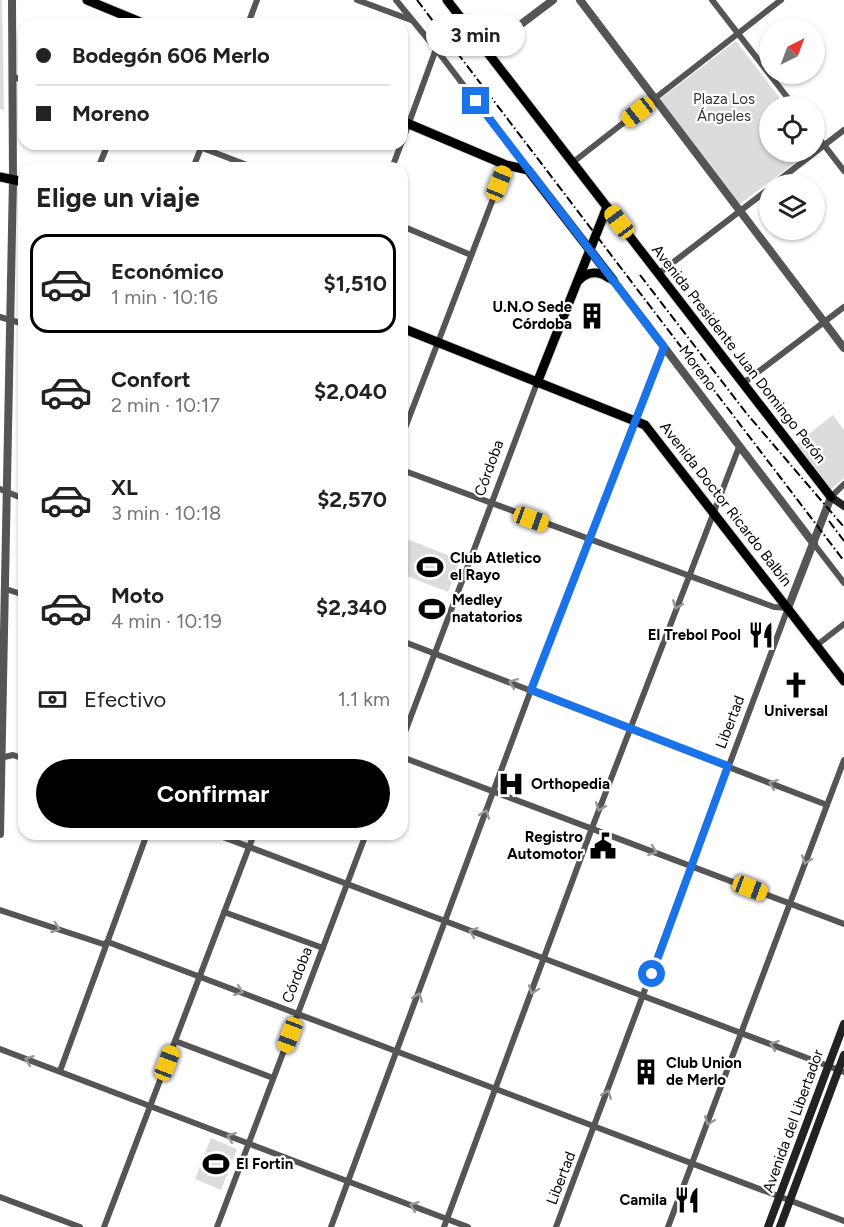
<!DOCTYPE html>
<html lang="es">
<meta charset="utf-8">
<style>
:root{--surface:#fff;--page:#f2f2f2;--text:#222;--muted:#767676;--line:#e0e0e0;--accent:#000}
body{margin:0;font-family:Figtree,sans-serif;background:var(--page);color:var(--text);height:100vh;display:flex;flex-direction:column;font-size:22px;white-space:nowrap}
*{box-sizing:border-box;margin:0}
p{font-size:20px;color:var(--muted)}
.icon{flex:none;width:33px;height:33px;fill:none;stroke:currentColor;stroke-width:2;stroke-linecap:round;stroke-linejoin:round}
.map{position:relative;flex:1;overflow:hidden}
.sheet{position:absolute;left:18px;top:162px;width:390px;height:678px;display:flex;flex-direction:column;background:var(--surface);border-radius:18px;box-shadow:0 2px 4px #0004}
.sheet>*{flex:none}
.top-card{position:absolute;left:18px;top:18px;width:390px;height:132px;border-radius:18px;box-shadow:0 2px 4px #0004;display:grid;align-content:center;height:132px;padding:0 18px;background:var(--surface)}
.needle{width:39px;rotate:42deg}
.buttons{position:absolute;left:759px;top:18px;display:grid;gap:12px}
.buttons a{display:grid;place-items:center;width:66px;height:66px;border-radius:50%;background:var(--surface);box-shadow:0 2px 4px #0004;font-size:30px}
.end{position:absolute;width:27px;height:27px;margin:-14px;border:8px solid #1a73e8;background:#fff;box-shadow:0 0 0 3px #fff}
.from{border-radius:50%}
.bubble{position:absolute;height:42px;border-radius:21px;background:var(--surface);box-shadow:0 2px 4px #0004;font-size:20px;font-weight:700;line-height:42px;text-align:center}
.car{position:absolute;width:18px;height:36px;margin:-18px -9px;border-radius:8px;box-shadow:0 0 4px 2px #0007;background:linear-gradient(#f5c518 24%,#345 0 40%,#f5c518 0 76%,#345 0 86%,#f5c518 0)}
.top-card b{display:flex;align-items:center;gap:21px;height:57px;font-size:22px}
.top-card b+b{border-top:2px solid var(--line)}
.top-card i{width:15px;height:15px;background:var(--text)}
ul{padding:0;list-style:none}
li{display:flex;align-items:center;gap:18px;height:99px;margin:0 12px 9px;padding:0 6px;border:3px solid transparent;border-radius:18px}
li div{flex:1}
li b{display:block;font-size:22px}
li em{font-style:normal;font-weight:700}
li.on{border-color:var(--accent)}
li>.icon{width:54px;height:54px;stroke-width:1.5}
h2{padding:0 18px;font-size:27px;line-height:72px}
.pay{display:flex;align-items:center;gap:15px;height:66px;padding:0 18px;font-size:22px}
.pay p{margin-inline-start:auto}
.primary-button{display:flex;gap:12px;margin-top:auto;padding:12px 18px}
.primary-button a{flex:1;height:69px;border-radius:36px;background:var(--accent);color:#fff;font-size:24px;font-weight:700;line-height:69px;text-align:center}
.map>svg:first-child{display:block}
.green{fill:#dcdcdc}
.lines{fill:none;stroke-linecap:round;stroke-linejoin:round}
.primary-casing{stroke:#dbdbdb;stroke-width:11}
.minor{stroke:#555;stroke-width:6}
.tertiary{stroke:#555;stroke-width:8}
.secondary{stroke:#222;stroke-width:8}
.primary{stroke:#000;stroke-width:9}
.rail{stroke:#000;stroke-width:2;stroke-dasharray:9 3 1.5 3;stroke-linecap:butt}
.oneway{stroke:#999}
.route{stroke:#1a73e8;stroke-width:8}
.labels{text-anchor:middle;stroke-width:4.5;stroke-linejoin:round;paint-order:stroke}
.park-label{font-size:15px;fill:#333;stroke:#fff}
.poi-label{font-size:15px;font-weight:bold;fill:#000;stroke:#fff;text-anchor:start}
.street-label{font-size:15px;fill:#000;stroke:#fff}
</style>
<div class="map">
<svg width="844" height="1227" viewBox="0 0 844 1227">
<rect width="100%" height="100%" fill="#fff"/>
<g class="green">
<polygon points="0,0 2,0 4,110 0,109"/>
<polygon points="736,41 786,106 770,106 770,152 809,152 740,204 660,99"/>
<polygon points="833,415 844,430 844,478 831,489 796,444"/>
<polygon points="402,537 460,560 448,592 402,574"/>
<polygon points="211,1138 237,1149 221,1190 195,1179"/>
</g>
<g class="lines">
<g class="primary-casing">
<g id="primary">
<polyline points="87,0 145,24"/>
<polyline points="447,0 831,497"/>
<polyline points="402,121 506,165 528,170 613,280"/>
<polyline points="0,177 24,182"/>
<path d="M579 280C588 271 599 271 609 278"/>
<polyline points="402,328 645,425 844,681"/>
<polyline points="537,383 607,207"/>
</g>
</g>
<g class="minor">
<polyline points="357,0 411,20"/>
<polyline points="396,0 436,49 528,170"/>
<polyline points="712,0 794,106"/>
<polyline points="248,24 257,0"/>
<polyline points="12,76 24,81"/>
<polyline points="814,132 844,171"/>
<polyline points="402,142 436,49"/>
<polyline points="192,144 255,168"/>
<polyline points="572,163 781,0"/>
<polyline points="98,168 108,144"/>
<polyline points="193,168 202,145"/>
<polyline points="392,168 401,144"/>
<polyline points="774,184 844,130"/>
<polyline points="402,226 471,255"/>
<polyline points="658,274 770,188"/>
<polyline points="0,317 24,324"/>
<polyline points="742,384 844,307"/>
<polyline points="402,436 506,165"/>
<polyline points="402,470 774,607 788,608 556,1227"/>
<polyline points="0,489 24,499"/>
<polyline points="831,497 844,484"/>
<polyline points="814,544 844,583"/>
<polyline points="6,589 24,595"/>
<polyline points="402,641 827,805"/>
<polyline points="817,645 844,624"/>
<polyline points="402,740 537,383"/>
<polyline points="402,757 844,924"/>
<polyline points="0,758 13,755 24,759"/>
<polyline points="215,834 844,1072"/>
<polyline points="0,910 103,944 108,942 844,1221"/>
<polyline points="224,912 323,948"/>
<polyline points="175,1041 273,1078"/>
<polyline points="0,1049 468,1227"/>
<polyline points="60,1071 147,834"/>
<polyline points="0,1197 80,1227"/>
<polyline points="104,1227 254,834"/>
<polyline points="217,1227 366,834"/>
<polyline points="331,1227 531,690 664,347"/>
<polyline points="444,1227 592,828 739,447"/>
<polyline points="668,1227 844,760"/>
</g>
<g class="tertiary">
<polyline points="580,0 844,348"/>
<polyline points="487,50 553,0"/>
<polyline points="613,280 814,544"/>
<polyline points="788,608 831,497"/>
<polyline points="0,834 13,179 12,0"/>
</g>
<g class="secondary">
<polyline points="831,497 844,506"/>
<polyline points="768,1227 844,1024"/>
<polyline points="780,1227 844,1055"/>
</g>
<use href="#primary" class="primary"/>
<g class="rail">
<polyline points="417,0 844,561"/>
<polyline points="640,275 747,414 844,527"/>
<polyline points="829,521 844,541"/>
</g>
</g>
<defs><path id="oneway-chevron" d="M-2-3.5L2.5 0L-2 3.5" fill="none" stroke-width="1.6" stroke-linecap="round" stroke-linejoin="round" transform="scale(1.5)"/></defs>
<g class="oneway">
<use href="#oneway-chevron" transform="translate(677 605) rotate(111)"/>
<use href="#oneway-chevron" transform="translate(513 683) rotate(-159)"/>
<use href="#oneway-chevron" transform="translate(773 784) rotate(-159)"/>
<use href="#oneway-chevron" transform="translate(600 807) rotate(111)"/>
<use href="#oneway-chevron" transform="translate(485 814) rotate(-70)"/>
<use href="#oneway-chevron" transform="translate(653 851) rotate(20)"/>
<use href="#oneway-chevron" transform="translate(806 860) rotate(110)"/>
<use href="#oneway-chevron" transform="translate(56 928) rotate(18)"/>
<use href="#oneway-chevron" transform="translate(473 932) rotate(-160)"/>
<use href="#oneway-chevron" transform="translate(533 990) rotate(110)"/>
<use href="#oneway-chevron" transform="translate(239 991) rotate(21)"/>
<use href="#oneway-chevron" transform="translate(418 997) rotate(-70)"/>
<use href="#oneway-chevron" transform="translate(774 1045) rotate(-159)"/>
<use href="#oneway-chevron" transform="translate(29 1060) rotate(-159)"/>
<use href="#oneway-chevron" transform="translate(607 1094) rotate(-69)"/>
<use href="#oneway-chevron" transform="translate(709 1121) rotate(111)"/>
<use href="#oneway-chevron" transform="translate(231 1137) rotate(-159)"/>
<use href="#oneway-chevron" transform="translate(414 1206) rotate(-159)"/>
</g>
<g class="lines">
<polyline class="route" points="476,101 664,347 531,690 728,766 652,974"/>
</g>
<defs>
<g id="building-bare" transform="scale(2.07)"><path d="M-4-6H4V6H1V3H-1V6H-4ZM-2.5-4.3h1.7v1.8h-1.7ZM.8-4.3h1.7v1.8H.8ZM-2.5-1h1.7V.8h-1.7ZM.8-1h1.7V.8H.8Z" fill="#000" stroke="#fff" stroke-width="2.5" paint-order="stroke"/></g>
<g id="stadium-bare" transform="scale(2.07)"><path d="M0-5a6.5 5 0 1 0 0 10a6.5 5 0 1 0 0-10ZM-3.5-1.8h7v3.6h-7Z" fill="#000" stroke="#fff" stroke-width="2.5" paint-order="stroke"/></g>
<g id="restaurant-bare" transform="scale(2.07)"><path d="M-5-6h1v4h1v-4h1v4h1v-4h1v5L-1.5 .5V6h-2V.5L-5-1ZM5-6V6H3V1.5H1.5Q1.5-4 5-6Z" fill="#000" stroke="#fff" stroke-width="2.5" paint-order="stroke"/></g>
<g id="church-bare" transform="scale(2.07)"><path d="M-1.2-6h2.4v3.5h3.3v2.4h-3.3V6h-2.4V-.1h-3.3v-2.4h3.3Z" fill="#000" stroke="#fff" stroke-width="2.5" paint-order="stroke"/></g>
<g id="hospital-bare" transform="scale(2.07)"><path d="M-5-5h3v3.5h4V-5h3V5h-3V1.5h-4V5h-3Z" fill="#000" stroke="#fff" stroke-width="2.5" paint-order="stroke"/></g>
<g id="civic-bare" transform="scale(2.07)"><path d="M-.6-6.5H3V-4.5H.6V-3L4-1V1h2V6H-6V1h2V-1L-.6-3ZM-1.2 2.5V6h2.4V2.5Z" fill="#000" stroke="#fff" stroke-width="2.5" paint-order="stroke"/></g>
</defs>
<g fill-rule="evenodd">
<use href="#building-bare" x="592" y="316"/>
<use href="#stadium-bare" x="430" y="567"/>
<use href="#stadium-bare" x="432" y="609"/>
<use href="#restaurant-bare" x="761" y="635"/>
<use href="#church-bare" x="796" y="685"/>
<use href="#hospital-bare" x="511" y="784"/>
<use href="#civic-bare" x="603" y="846"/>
<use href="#building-bare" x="646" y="1072"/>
<use href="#stadium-bare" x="216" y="1164"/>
<use href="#restaurant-bare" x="687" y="1200"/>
</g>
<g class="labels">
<g class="park-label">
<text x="724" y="104">Plaza Los<tspan x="724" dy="17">Ángeles</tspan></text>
</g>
<g class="poi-label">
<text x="572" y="312" text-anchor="end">U.N.O Sede<tspan x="572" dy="17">Córdoba</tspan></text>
<text x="450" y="563">Club Atletico<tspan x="450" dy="17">el Rayo</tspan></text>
<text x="452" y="605">Medley<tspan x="452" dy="17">natatorios</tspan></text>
<text x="741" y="640" text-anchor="end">El Trebol Pool</text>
<text x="796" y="716" text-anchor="middle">Universal</text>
<text x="531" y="789">Orthopedia</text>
<text x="583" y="842" text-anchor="end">Registro<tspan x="583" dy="17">Automotor</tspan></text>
<text x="666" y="1068">Club Union<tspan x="666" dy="17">de Merlo</tspan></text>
<text x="236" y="1169">El Fortin</text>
<text x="667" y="1205" text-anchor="end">Camila</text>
</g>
<g class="street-label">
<text transform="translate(739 354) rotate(52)" y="5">Avenida Presidente Juan Domingo Perón</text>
<text transform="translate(698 368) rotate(53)" y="5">Moreno</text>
<text transform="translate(489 468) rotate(-70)" y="5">Córdoba</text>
<text transform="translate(726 504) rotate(52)" y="5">Avenida Doctor Ricardo Balbín</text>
<text transform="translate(730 722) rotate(-69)" y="5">Libertad</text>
<text transform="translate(297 975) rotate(-69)" y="5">Córdoba</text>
<text transform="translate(793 1121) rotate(-70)" y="5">Avenida del Libertador</text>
<text transform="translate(561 1178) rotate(-69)" y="5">Libertad</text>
</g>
</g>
</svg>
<div class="buttons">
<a><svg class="needle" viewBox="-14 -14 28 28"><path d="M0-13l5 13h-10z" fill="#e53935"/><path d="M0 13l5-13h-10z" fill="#767676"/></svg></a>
<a><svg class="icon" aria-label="locate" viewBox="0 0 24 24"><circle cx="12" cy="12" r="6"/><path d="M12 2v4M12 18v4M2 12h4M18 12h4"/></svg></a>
<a><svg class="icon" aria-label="layers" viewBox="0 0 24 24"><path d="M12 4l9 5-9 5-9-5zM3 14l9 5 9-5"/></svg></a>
</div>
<i class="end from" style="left:652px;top:974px"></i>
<i class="end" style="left:476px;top:101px"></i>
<div class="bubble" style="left:426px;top:14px;width:99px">3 min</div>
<i class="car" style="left:638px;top:112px;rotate:232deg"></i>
<i class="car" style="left:499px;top:183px;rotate:22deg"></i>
<i class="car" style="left:619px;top:222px;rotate:323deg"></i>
<i class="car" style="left:531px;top:519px;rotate:110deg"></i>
<i class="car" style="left:750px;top:888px;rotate:111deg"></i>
<i class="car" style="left:290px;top:1035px;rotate:201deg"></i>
<i class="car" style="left:167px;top:1063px;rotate:21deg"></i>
<div class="top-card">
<b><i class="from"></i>Bodegón 606 Merlo</b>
<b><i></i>Moreno</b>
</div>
<section class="sheet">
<h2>Elige un viaje</h2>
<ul>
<li class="on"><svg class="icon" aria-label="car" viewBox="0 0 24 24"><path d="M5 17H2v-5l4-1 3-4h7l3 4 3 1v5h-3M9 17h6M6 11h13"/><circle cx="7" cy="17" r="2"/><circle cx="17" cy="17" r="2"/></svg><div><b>Económico</b><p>1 min · 10:16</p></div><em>$1,510</em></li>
<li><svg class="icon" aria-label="car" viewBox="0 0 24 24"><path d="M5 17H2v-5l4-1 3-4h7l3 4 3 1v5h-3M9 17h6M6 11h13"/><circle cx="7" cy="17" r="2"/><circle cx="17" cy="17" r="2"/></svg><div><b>Confort</b><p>2 min · 10:17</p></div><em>$2,040</em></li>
<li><svg class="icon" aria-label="car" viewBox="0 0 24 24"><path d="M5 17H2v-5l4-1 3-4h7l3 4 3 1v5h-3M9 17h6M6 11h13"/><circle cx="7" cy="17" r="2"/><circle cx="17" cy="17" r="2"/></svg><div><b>XL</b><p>3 min · 10:18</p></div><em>$2,570</em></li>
<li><svg class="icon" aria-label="car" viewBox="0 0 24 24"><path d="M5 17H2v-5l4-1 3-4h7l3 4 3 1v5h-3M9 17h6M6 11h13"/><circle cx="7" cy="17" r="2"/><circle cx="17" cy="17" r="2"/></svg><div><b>Moto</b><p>4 min · 10:19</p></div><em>$2,340</em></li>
</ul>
<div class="pay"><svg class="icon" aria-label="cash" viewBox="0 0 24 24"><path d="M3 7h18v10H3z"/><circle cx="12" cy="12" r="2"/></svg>Efectivo<p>1.1 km</p></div>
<div class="primary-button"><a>Confirmar</a></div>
</section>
</div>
